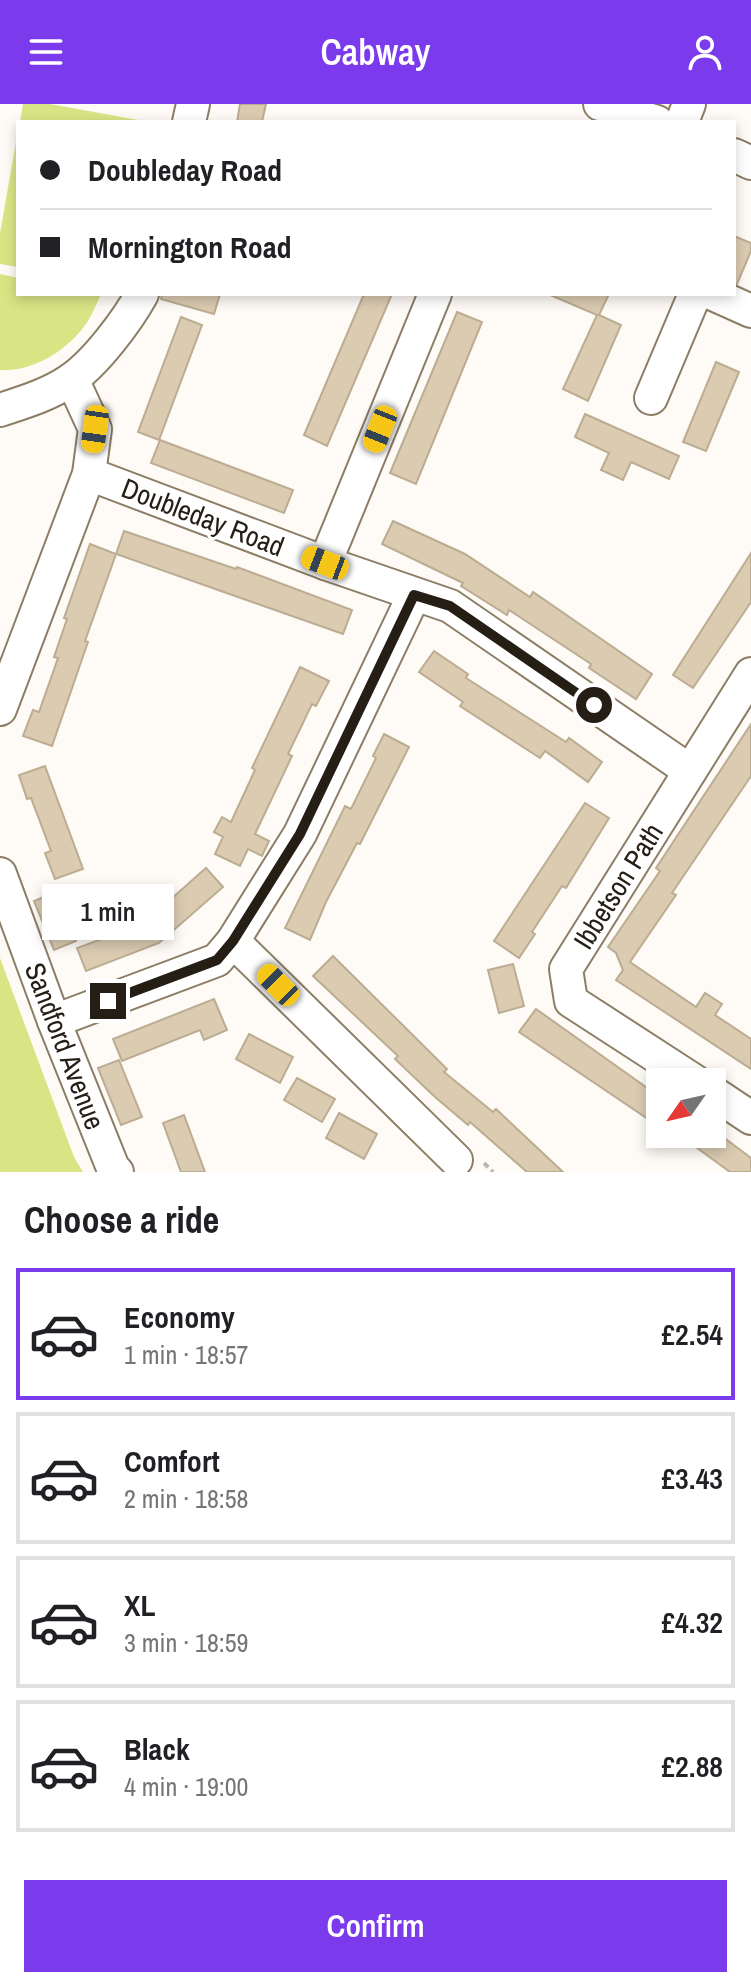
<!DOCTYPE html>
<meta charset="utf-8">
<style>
:root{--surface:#fff;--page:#f2f2f2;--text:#202124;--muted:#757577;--line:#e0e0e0;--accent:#7c3aed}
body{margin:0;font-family:"Archivo Narrow",sans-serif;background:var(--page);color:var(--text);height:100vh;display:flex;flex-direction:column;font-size:30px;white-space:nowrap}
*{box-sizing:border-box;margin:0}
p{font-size:26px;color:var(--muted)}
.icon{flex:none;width:44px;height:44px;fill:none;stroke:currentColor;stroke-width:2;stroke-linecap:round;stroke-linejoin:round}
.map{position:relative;height:1068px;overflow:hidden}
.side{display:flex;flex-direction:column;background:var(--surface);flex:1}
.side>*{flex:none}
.banner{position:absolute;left:16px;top:16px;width:720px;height:176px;border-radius:0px;box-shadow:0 4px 12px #0003;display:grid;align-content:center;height:176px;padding:0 24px;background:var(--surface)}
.needle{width:52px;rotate:236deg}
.tools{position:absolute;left:646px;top:964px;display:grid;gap:16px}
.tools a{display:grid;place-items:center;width:80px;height:80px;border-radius:0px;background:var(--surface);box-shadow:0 4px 12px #0003;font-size:40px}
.end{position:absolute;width:36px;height:36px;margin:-18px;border:10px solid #241e14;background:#fff;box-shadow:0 0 0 4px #fff}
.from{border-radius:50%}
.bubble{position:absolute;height:56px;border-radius:0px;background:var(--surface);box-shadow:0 4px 12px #0003;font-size:26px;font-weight:600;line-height:56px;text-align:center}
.car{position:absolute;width:24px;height:48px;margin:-24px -12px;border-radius:10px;box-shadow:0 0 6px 2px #0007;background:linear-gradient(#f5c518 24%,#345 0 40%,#f5c518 0 76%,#345 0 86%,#f5c518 0)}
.banner b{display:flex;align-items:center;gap:28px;height:76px;font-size:30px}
.banner b+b{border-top:2px solid var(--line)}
.banner i{width:20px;height:20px;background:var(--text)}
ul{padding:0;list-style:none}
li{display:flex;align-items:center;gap:24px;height:132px;margin:0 16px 12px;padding:0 8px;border:4px solid var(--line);border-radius:0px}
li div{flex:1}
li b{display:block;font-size:30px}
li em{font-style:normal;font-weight:600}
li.active{border-color:var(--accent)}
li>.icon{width:72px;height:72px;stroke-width:1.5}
h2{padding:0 24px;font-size:36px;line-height:96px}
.button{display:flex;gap:16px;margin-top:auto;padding:16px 24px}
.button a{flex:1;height:92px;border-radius:0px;background:var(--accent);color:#fff;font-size:32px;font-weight:600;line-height:92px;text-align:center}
header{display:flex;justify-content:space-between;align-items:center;height:104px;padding:0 24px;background:var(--accent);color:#fff;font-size:36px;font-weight:600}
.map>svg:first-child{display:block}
.green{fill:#d9e485}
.building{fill:#dacbb1;stroke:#bbac92;stroke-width:2}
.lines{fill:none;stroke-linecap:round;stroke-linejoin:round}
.minor-casing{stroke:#8c7e66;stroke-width:36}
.path{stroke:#bcb8b1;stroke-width:4;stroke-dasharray:6 4;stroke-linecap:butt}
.minor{stroke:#fff;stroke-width:32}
.route{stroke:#241e14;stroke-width:10}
.labels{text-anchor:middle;stroke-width:6;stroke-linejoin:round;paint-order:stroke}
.street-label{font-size:28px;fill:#241e14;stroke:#fff}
</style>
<header><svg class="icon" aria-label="menu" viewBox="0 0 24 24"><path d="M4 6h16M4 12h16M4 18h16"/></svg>Cabway<svg class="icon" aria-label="person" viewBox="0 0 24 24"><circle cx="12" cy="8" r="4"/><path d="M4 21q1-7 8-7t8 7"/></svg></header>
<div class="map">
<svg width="751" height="1068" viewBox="0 0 751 1068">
<rect width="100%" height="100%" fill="#fefbf6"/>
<g class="green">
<polygon points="23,0 50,0 138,16 20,18"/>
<polygon points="18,27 18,163 0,160 0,129"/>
<path d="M0 170 18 174V190H101C96 201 91 214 83 224 64 248 32 268 0 266Z"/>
<polygon points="0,854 74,1053 83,1068 0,1068"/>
</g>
<g class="building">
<polygon points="240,0 266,0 262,18 237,18"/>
<polygon points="734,132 751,139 751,147 737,180 734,179"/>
<polygon points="162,190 220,190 214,210 161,195"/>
<polygon points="364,190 392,190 327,342 304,331"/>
<polygon points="548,190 609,190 599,211 621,221 588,297 563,285 597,211"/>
<polygon points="457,208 482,218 416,380 390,369"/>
<polygon points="181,213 202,221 159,336 138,328"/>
<polygon points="716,258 739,268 706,347 683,338"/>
<polygon points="585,310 679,352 669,375 631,358 623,376 601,366 609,349 575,333"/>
<polygon points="160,336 293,386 284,409 151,359"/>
<polygon points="393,417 465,450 530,493 533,488 652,570 636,595 589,564 591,560 509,506 507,511 461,482 463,479 382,440"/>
<polygon points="124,427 236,465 237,463 352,506 343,530 116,450"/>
<polygon points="90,440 116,450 85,537 88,538 52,642 23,632 33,606 39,608 58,554 54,553 67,515 64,514"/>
<polygon points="751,449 751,498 693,584 673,571"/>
<polygon points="434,547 468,570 466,574 566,638 569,634 602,658 588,678 545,647 540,654 460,602 463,598 419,568"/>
<polygon points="300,563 329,577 316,602 312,600 288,650 292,652 255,730 269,737 262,752 248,745 240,762 215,750 223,733 214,728 222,713 231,718 255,666 252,664"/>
<polygon points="751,620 751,672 672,789 676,791 630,858 696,903 705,889 722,900 715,911 751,935 751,965 616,876 623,866 616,849 608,843 660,767 656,764"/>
<polygon points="384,630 409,643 360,740 357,739 326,798 310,836 285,824 345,702 351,705 376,654 373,652"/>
<polygon points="45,662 83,765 55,775 45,749 51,747 31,694 27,695 19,671"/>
<polygon points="585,699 609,714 566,784 562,782 532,828 535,830 519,854 494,837"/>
<polygon points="206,764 223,783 159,839 86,867 77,844 143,820"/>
<polygon points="56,788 76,837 54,846 34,797"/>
<polygon points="333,852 447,965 444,968 493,1008 496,1005 563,1068 527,1068 470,1018 468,1021 435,993 395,955 398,952 313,872"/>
<polygon points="513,860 524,902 499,909 488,866"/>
<polygon points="214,895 227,926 204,936 200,926 122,957 113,935"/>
<polygon points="536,905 660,993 660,1023 519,928"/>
<polygon points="249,930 293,953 280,979 236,955"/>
<polygon points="119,956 142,1013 121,1021 98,964"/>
<polygon points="297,974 335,995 322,1018 284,996"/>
<polygon points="339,1009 377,1030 364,1055 326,1034"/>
<polygon points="184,1011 205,1068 181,1068 163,1019"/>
<polygon points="678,1030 719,1030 751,1054 751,1068 730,1068"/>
</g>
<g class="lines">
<g class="minor-casing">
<g id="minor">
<polyline points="600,0 657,18"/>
<polyline points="189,18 193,0"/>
<polyline points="682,18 689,0"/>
<polyline points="734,51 751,59"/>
<polyline points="713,190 751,207"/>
<polyline points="651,294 695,190"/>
<path d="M0 306C24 298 48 291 69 277 95 260 127 217 142 190"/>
<polyline points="89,370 325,459 450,502 690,667"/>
<polyline points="325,459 435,190"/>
<polyline points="0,605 89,370 95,325 72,275"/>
<polyline points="0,770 54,917 113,1064 117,1068"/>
<polyline points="233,837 456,1056"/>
<polyline points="54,917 217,856 233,837 300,730 414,491"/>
<polyline points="696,978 571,897 566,865 751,570"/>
<polyline points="712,988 751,1014"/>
</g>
</g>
<polyline class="path" points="484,1059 493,1068"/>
<use href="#minor" class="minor"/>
</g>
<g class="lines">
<polyline class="route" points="108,897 217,856 233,837 300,730 414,491 450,502 594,601"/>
</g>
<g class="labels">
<g class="street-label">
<text transform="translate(203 413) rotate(21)" y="10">Doubleday Road</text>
<text transform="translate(618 782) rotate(-58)" y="10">Ibbetson Path</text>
<text transform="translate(65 942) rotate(69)" y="10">Sandford Avenue</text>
</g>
</g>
</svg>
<div class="tools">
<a><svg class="needle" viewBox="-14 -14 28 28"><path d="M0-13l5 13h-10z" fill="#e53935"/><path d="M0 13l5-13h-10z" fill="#757577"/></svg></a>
</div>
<i class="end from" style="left:594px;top:601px"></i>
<i class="end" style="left:108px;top:897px"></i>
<div class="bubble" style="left:42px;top:780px;width:132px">1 min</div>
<i class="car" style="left:95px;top:325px;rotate:188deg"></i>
<i class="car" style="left:380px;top:325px;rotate:202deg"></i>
<i class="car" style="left:325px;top:459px;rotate:291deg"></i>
<i class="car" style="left:278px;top:881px;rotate:315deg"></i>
<div class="banner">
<b><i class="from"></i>Doubleday Road</b>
<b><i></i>Mornington Road</b>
</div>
</div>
<section class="side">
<h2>Choose a ride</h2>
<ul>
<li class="active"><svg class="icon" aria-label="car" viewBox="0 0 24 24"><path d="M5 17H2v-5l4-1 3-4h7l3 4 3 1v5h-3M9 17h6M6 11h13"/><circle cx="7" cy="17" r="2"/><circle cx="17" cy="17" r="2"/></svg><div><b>Economy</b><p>1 min · 18:57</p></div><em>£2.54</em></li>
<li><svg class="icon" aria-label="car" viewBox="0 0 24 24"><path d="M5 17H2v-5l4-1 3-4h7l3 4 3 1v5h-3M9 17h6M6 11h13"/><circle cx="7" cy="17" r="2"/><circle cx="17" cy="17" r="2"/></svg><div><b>Comfort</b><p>2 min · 18:58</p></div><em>£3.43</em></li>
<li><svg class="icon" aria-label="car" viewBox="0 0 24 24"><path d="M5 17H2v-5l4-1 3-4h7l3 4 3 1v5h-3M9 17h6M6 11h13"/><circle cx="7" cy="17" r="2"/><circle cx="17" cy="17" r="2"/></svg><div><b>XL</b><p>3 min · 18:59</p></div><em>£4.32</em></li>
<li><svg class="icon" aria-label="car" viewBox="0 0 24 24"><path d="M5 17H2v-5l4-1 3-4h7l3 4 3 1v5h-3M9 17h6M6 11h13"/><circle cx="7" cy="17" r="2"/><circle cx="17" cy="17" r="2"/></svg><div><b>Black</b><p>4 min · 19:00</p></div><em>£2.88</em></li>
</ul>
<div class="button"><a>Confirm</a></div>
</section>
